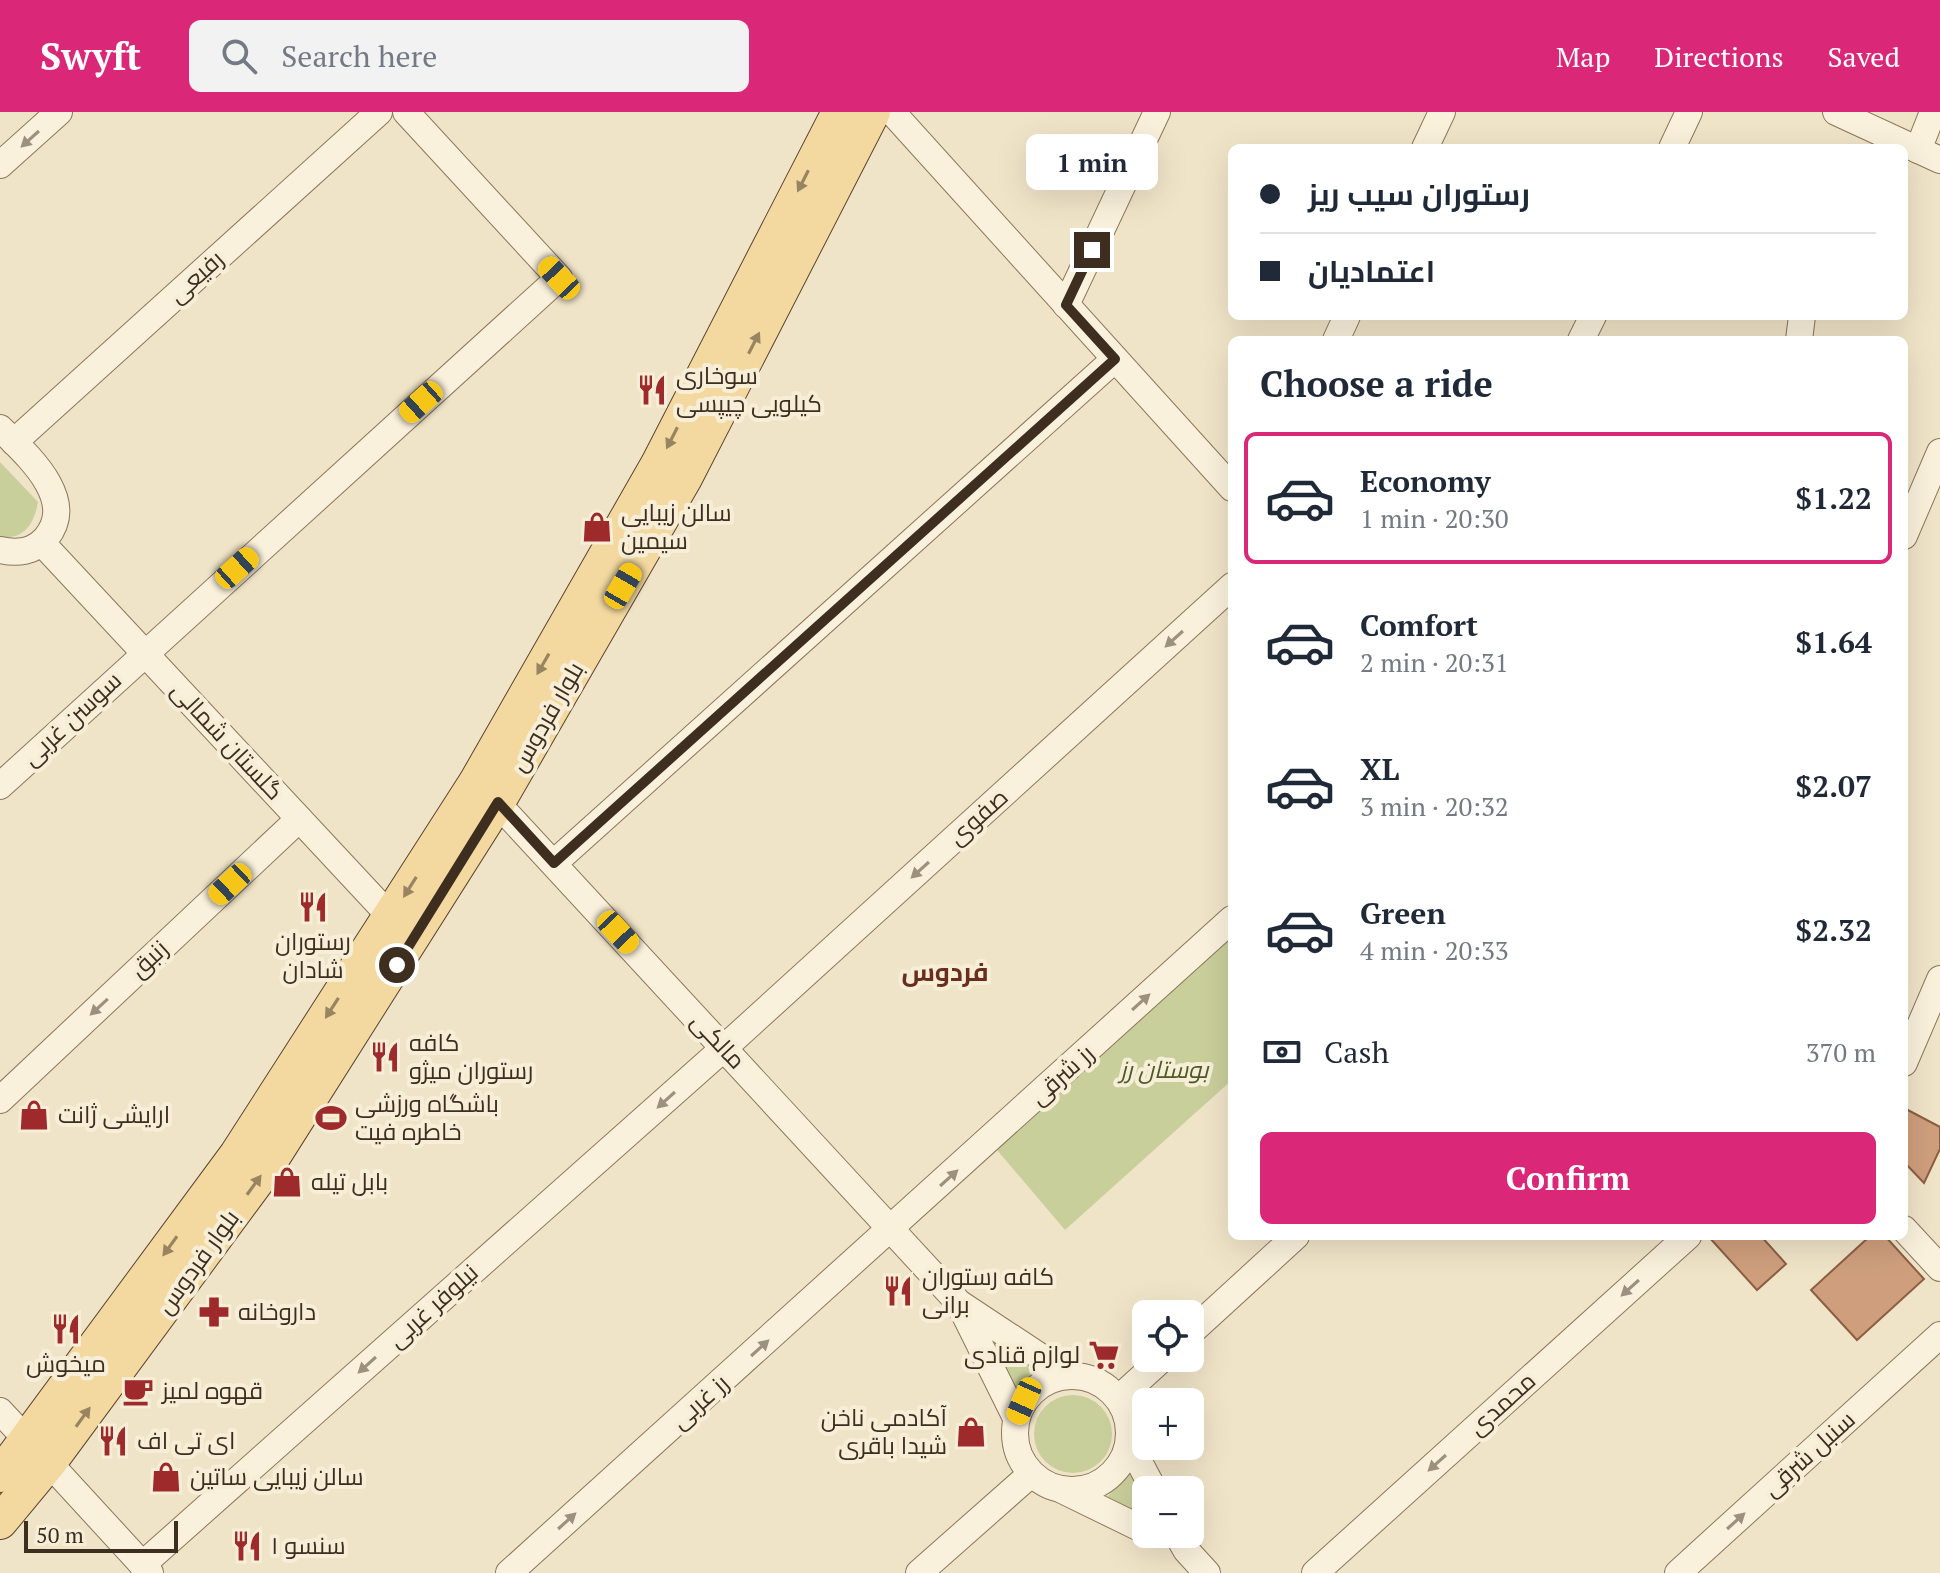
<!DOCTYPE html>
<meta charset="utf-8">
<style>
:root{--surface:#fff;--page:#f2f2f3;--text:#1f2937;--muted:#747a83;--line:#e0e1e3;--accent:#db2777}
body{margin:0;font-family:"PT Serif",Cairo,serif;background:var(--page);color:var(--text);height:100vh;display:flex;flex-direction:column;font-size:30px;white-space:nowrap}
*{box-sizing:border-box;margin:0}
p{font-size:26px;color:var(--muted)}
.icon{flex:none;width:44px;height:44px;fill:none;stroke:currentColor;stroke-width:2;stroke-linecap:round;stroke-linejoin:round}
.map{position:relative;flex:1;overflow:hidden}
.drawer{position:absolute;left:1228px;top:224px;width:680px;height:904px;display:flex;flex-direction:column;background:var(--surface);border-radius:12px;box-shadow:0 8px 32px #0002}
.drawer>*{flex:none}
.banner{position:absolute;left:1228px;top:32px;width:680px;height:176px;border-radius:12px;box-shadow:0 8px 32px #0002;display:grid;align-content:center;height:176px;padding:0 32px;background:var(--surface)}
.tools{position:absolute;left:1132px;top:1188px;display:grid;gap:16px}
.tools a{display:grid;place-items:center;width:72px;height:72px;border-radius:12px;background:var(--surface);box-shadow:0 8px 32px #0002;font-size:40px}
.scale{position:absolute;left:24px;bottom:20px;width:154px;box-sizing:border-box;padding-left:8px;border:4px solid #3d2e20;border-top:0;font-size:22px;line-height:28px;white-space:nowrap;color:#3d2e20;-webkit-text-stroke:6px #f7eed8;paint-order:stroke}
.end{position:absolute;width:36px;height:36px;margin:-18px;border:10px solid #3d2e20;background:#fff;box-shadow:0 0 0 4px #fff}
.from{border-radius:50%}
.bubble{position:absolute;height:56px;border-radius:12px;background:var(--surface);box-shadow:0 8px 32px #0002;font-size:26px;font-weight:700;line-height:56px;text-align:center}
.car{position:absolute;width:24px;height:48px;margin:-24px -12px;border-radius:10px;box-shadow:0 0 6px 2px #0007;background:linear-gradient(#f5c518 24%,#345 0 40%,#f5c518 0 76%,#345 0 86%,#f5c518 0)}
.banner b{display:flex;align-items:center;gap:28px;height:76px;font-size:30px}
.banner b+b{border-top:2px solid var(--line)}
.banner i{width:20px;height:20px;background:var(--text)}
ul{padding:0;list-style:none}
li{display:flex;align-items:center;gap:24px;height:132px;margin:0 16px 12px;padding:0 16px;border:4px solid transparent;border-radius:12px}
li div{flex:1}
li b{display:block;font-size:30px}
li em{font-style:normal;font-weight:700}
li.on{border-color:var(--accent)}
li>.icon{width:72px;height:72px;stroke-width:1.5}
h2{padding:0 32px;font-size:36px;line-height:96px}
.pay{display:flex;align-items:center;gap:20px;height:88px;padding:0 32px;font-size:30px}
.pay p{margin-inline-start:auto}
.cta{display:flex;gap:16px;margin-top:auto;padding:16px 32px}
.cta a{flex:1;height:92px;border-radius:12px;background:var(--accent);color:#fff;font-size:32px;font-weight:700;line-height:92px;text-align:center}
header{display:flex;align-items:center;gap:48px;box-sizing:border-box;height:112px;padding:0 40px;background:var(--accent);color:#fff}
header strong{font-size:38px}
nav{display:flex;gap:44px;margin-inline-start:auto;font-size:28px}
.search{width:560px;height:72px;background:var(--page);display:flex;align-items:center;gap:20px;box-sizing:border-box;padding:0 28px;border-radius:12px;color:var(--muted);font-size:30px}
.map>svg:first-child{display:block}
.green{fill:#c9cf9b}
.building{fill:#cf9f7d;stroke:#8d5f41;stroke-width:2}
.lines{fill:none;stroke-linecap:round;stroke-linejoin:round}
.minor-casing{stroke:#8d765c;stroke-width:28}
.major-casing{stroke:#5b4430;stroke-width:36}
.minor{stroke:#faf1dc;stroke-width:26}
.major{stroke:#f3d9a0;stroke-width:34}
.oneway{fill:#9c907e}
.oneway2{fill:#988460}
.route{stroke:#3d2e20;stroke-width:10}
.labels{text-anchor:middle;stroke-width:8;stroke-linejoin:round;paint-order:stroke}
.street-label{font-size:24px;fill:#3d2e20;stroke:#f7eed8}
.poi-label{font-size:24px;fill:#3d2e20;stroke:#f7eed8;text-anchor:start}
.park-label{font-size:24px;font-style:italic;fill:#4d5a26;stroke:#f7eed8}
.neighbourhood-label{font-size:26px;font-weight:bold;fill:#6b2e1e;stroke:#f7eed8}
</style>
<header>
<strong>Swyft</strong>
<div class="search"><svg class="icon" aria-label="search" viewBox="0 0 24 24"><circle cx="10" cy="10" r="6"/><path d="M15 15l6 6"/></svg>Search here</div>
<nav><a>Map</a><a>Directions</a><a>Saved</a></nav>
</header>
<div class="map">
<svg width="1940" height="1461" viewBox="0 0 1940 1461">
<rect width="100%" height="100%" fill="#f0e4c8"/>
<g class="green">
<path d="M0 350 38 390C34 412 24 428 0 425Z"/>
<polygon points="1232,824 1232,968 1065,1118 997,1038"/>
<polygon points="984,1220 1038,1260 1015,1281"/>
<circle cx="1073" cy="1322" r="39"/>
<polygon points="1132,1359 1146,1383 1146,1410 1105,1387"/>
</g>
<g class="building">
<polygon points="1904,996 1940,1015 1940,1037 1924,1071 1904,1050"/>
<polygon points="1708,1124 1761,1124 1786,1152 1757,1178"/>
<polygon points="1870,1124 1885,1124 1924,1167 1857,1228 1811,1178"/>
</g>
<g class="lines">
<g class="minor-casing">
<g id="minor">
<polyline points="892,0 1232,376"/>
<polyline points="1836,0 1940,48"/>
<polyline points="1425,36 1442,0"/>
<polyline points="1672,36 1689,0"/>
<polyline points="1918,38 1933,0"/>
<polyline points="0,53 59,0"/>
<polyline points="1066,193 1157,0"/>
<polyline points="1336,228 1347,204"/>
<polyline points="1581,228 1593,204"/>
<polyline points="1799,228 1802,204"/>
<path d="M0 316C27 343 78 387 46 426 34 440 17 442 0 438"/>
<polyline points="14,330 379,0"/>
<polyline points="1904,424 1940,340"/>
<polyline points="42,431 402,817"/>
<polyline points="0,674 559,166 406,0"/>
<polyline points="486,679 959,1191 1068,1263"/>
<polyline points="554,751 1115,247"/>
<polyline points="1904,951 1940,867"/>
<polyline points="0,988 299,707"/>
<polyline points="1904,1117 1940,1156"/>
<polyline points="961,1195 1016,1306"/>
<polyline points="1190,1221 1296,1124"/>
<circle cx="1072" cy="1321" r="57"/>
<polyline points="1119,1286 1163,1246"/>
<polyline points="0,1299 28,1329"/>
<polyline points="1129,1331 1154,1378"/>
<polyline points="49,1351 150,1461"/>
<polyline points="1062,1378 1146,1419"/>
<polyline points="1177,1422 1186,1438 1207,1461"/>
<polyline points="142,1453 724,936 1232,474"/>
<polyline points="509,1461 1232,807"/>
<polyline points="919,1461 1031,1362"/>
<polyline points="1315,1461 1688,1124"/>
<polyline points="1678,1461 1940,1223"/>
</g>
</g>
<g class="major-casing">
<g id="major">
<polyline points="0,1363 237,1042 476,670 658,352 839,0"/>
<polyline points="0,1410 49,1351 263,1061 498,690 685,366 873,0"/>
</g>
</g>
<use href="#minor" class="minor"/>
<use href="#major" class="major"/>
</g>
<defs><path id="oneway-solid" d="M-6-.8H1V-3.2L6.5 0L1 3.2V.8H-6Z" transform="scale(2)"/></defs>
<g class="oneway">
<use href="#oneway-solid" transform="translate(30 27) rotate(138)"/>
<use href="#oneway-solid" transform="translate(1174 527) rotate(138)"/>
<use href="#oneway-solid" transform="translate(920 758) rotate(138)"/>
<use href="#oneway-solid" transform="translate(1141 890) rotate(-42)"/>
<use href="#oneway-solid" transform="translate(99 895) rotate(137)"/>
<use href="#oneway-solid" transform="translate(666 988) rotate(138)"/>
<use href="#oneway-solid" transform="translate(949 1066) rotate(-42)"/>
<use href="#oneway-solid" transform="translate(1630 1176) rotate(138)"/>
<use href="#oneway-solid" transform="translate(760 1236) rotate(-42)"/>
<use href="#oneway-solid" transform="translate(367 1253) rotate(138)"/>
<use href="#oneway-solid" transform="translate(1437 1351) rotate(138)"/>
<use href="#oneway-solid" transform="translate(567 1409) rotate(-42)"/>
<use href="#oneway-solid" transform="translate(1736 1409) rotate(-42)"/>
</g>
<g class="oneway2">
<use href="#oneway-solid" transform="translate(803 69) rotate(117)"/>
<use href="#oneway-solid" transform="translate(754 231) rotate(-63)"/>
<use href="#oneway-solid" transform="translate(672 326) rotate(117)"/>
<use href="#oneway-solid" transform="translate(543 552) rotate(120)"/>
<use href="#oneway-solid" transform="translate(410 775) rotate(122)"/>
<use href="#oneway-solid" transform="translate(332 896) rotate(123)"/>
<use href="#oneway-solid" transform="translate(254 1073) rotate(-54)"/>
<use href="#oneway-solid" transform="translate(170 1134) rotate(126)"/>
<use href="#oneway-solid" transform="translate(83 1305) rotate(-54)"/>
</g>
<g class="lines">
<polyline class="route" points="397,853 498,690 554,751 1115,247 1066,193 1092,138"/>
</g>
<defs>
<g id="restaurant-bare" transform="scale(2.4)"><path d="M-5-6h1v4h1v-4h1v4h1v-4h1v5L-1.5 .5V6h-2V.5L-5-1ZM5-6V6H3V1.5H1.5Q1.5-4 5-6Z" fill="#9e2a2b" stroke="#f7eed8" stroke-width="2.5" paint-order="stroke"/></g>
<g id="shop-bare" transform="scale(2.4)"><path d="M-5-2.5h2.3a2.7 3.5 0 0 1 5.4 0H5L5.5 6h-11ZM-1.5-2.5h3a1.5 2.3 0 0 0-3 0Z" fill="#9e2a2b" stroke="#f7eed8" stroke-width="2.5" paint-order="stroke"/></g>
<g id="stadium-bare" transform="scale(2.4)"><path d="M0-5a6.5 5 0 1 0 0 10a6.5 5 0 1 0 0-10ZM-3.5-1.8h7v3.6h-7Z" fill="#9e2a2b" stroke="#f7eed8" stroke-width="2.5" paint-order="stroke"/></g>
<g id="pharmacy-bare" transform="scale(2.4)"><path d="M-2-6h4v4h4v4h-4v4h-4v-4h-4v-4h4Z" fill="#9e2a2b" stroke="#f7eed8" stroke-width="2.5" paint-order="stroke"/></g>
<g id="supermarket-bare" transform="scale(2.4)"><path d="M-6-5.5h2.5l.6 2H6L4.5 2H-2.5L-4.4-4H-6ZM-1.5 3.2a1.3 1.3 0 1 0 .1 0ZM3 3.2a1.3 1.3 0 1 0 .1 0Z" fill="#9e2a2b" stroke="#f7eed8" stroke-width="2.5" paint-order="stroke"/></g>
<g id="cafe-bare" transform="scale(2.4)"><path d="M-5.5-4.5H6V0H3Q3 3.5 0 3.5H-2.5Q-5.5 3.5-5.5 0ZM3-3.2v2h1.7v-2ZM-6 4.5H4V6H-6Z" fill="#9e2a2b" stroke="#f7eed8" stroke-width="2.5" paint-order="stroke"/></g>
</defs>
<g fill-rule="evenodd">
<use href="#restaurant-bare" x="652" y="278"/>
<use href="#shop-bare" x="597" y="415"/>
<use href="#restaurant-bare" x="313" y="795"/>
<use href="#restaurant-bare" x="385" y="945"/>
<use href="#shop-bare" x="34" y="1003"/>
<use href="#stadium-bare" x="331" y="1006"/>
<use href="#shop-bare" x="287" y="1070"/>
<use href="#restaurant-bare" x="898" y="1179"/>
<use href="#pharmacy-bare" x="214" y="1200"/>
<use href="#restaurant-bare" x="66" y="1217"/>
<use href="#supermarket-bare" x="1104" y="1243"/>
<use href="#cafe-bare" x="138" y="1279"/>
<use href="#shop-bare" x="971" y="1320"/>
<use href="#restaurant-bare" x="113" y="1329"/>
<use href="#shop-bare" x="166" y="1365"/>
<use href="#restaurant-bare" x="247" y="1434"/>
</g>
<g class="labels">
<g class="street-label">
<text transform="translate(196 165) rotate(-42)" y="8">رفیعی</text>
<text transform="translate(547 605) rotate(-60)" y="8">بلوار فردوس</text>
<text transform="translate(72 607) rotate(-43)" y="8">سوسن غربی</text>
<text transform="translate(227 629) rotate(47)" y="8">گلستان شمالی</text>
<text transform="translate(978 705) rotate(-42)" y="8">صفوی</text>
<text transform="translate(149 847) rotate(-43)" y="8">زنبق</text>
<text transform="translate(718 929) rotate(47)" y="8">مالکی</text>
<text transform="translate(1062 963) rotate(-42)" y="8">رز شرقی</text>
<text transform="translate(198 1150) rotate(-54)" y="8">بلوار فردوس</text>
<text transform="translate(433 1194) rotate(-42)" y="8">نیلوفر غربی</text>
<text transform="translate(700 1290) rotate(-42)" y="8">رز غربی</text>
<text transform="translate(1502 1292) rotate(-42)" y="8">محمدی</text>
<text transform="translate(1809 1342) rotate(-42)" y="8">سنبل شرقی</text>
</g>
<g class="poi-label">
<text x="676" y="272">سوخاری<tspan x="676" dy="28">كيلويی چيپسی</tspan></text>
<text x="621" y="409">سالن زیبایی<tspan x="621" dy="28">سیمین</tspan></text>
<text x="313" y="838" text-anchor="middle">رستوران<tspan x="313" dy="28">شادان</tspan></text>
<text x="409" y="939">کافه<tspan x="409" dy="28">رستوران ميژو</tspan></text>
<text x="355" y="1000">باشگاه ورزشی<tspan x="355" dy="28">خاطره فیت</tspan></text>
<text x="58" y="1011">ارایشی ژانت</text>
<text x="311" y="1078">بابل تیله</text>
<text x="922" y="1173">كافه رستوران<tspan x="922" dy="28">برانى</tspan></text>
<text x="238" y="1208">داروخانه</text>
<text x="1080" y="1251" text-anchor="end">لوازم قنادی</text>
<text x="66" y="1260" text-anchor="middle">میخوش</text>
<text x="162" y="1287">قهوه لمیز</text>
<text x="947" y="1314" text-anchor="end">آکادمی ناخن<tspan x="947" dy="28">شیدا باقری</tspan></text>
<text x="137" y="1337">ای تی اف</text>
<text x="190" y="1373">سالن زیبایی ساتین</text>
<text x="271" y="1442">۱ سنسو</text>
</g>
<g class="park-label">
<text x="1164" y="966">بوستان رز</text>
</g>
<g class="neighbourhood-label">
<text x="945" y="869">فردوس</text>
</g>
</g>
</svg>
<div class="tools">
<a><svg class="icon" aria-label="locate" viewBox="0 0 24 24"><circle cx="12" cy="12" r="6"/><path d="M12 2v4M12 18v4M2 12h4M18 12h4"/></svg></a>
<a>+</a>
<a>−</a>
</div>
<div class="scale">50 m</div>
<i class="end from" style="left:397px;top:853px"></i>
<i class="end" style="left:1092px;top:138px"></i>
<div class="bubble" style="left:1026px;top:22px;width:132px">1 min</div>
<i class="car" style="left:559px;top:166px;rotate:317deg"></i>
<i class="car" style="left:421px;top:290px;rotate:228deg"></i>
<i class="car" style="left:237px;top:456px;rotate:48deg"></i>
<i class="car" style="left:623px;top:474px;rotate:30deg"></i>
<i class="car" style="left:230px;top:772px;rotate:227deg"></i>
<i class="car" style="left:618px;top:820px;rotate:137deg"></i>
<i class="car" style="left:1024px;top:1289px;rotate:204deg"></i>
<div class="banner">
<b><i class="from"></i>رستوران سیب ریز</b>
<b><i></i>اعتمادیان</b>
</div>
<section class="drawer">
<h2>Choose a ride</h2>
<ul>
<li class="on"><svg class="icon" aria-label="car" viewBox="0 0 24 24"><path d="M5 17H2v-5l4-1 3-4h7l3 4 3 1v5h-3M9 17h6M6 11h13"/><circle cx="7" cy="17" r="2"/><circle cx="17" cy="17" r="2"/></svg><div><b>Economy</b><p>1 min · 20:30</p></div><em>$1.22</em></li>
<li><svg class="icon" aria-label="car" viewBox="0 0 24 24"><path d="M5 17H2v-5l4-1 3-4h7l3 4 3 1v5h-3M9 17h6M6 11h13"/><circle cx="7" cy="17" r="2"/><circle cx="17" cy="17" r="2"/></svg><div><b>Comfort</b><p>2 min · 20:31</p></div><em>$1.64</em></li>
<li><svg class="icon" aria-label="car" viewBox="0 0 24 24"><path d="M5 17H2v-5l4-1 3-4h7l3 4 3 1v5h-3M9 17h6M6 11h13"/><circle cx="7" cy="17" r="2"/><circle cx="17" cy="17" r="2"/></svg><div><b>XL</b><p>3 min · 20:32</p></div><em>$2.07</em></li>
<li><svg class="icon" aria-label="car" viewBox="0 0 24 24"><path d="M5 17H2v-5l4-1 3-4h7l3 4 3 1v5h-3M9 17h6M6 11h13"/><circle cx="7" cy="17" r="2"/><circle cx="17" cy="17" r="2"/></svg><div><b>Green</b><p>4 min · 20:33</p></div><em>$2.32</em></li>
</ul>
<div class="pay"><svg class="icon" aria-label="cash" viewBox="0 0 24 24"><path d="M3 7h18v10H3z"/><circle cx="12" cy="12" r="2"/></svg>Cash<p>370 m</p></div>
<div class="cta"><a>Confirm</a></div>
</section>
</div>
